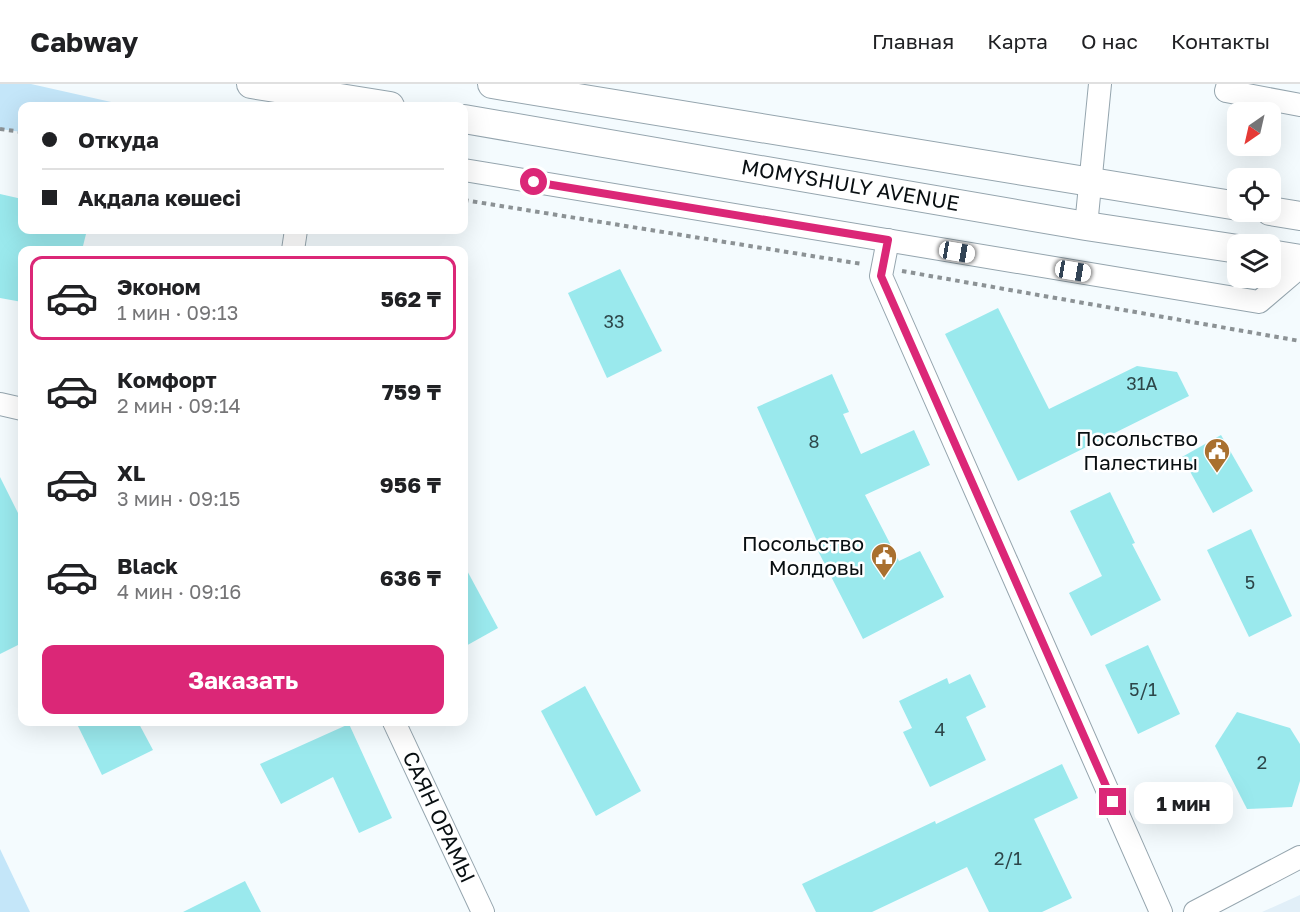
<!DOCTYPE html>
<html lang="ru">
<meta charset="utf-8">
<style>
:root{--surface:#fff;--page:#f6f6f6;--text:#202124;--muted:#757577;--line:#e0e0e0;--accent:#db2777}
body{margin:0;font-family:"Golos Text",sans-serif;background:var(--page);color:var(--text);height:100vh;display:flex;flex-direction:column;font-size:22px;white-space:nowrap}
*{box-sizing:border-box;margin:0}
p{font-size:20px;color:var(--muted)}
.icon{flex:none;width:33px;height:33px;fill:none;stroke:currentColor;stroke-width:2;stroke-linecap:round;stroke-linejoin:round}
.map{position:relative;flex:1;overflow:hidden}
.details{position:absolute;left:18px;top:162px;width:450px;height:480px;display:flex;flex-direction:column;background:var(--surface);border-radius:12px;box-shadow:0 6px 24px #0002}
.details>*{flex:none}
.hud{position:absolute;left:18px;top:18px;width:450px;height:132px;border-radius:12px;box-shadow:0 6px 24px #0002;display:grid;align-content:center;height:132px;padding:0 24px;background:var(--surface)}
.needle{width:39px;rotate:214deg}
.controls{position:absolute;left:1227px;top:18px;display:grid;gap:12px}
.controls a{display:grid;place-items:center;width:54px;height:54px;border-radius:12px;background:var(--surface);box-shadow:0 6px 24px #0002;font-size:30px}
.end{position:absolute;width:27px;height:27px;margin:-14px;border:8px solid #db2777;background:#fff;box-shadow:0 0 0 3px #fff}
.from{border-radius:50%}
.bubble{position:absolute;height:42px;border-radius:12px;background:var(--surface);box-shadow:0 6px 24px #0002;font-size:20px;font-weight:700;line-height:42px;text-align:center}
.car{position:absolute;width:18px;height:36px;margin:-18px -9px;border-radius:8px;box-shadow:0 0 4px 2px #0007;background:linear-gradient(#fff 24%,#345 0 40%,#fff 0 76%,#345 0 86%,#fff 0)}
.hud b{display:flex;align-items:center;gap:21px;height:57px;font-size:22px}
.hud b+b{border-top:2px solid var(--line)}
.hud i{width:15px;height:15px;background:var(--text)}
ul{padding:10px 0 0;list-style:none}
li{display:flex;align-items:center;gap:18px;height:84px;margin:0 12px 9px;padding:0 12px;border:3px solid transparent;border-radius:12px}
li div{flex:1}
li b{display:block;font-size:22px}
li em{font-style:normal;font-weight:700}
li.active{border-color:var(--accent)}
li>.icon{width:54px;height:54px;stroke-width:1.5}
.button{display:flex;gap:12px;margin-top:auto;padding:12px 24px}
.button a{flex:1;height:69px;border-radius:12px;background:var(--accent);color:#fff;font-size:24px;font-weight:700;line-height:69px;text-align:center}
header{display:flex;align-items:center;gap:36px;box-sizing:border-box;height:84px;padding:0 30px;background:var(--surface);border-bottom:2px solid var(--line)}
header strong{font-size:28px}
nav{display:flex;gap:33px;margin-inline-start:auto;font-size:21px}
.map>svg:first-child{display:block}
.built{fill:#e1eff8}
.green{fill:#c4e6f9}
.building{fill:#9ae9ed}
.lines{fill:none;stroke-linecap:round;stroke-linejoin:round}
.minor-casing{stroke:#95a5ae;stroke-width:24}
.major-casing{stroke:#95a5ae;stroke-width:30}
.path{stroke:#8c9295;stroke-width:4;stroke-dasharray:4.5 4.5;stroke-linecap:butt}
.minor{stroke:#fff;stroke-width:22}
.major{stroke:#fff;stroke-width:28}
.route{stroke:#db2777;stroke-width:8}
.labels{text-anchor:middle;stroke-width:5;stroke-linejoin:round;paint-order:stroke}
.number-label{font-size:18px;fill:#2d4649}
.street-label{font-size:21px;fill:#090f12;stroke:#fff}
.poi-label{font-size:21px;fill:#090f12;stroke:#fff;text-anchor:end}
</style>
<header>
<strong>Cabway</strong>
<nav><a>Главная</a><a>Карта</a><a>О нас</a><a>Контакты</a></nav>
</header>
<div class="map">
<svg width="1300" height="828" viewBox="0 0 1300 828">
<rect width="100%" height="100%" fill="#f4fbfe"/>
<polygon class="built" points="1300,811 1300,828 1262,828"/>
<g class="green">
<polygon points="0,0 31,0 129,22 22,22 22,48 0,45"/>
<polygon points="0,765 30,828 0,828"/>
</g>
<g class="building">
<polygon points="0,110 22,115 22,146 87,146 82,166 22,166 22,218 0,214"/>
<polygon points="620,185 662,267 607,294 568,209"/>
<polygon points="998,224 1049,325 1137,282 1177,288 1189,312 1018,397 945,250"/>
<polygon points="832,290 849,328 843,330 861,370 914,346 930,381 865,411 899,477 920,467 944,513 863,555 817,465 820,464 757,323"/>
<polygon points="1221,351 1253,407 1213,429 1182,373"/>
<polygon points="0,393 22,437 22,559 0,570"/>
<polygon points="1110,408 1135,459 1132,460 1161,516 1091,552 1069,509 1102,492 1070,427"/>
<polygon points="1251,445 1292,532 1249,553 1207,466"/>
<polygon points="464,481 498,544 464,563"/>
<polygon points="1148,561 1180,630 1138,650 1105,581"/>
<polygon points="970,590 986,623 966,633 986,676 930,703 903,648 912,644 899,617 947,594 949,600"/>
<polygon points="585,602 641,707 596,732 541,627"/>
<polygon points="1237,628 1290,644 1300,660 1300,697 1292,723 1247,725 1215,662"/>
<polygon points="76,638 138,638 153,666 102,691"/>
<polygon points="349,640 392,734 359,749 333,693 281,720 260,680"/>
<polygon points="1062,680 1078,714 1034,735 1072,814 1042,828 989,828 967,783 872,828 816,828 802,800 935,737 936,740"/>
<polygon points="245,797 261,828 183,828"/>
</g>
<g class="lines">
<g class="minor-casing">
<g id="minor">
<polyline points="1228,0 1226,7 1300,21"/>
<polyline points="464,86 1259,218 1300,183"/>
<polyline points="1086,142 1100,0"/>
<polyline points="888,156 881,192 1161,828"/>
<polyline points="293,166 296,146"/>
<polyline points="0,320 22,325"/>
<path id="s1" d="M394 638 483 828"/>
<polyline points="1195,828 1300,773"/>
</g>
</g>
<g class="major-casing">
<g id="major">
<polyline points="251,0 390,22"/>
<polyline points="492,0 1238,122"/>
<path id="s2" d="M464 35 1086 142 1238 165"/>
<polyline points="1270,127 1300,132"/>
<polyline points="1270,170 1300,175"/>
</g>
</g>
<g class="path">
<polyline points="0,45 22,48"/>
<polyline points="464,116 862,180"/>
<polyline points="902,187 1300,257"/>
</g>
<use href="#minor" class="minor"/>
<use href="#major" class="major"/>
</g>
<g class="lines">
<polyline class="route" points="534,98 888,156 881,192 1113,718"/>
</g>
<defs>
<g id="civic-pin" transform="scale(1.35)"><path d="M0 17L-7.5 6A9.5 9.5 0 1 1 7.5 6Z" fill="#a9702f" stroke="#fff"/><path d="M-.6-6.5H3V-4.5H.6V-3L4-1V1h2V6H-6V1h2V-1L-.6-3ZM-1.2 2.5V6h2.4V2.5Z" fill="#fff"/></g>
</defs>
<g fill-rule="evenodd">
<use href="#civic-pin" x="1217" y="367"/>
<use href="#civic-pin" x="884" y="472"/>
</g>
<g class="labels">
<g class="number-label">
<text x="614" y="244">33</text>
<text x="1142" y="306">31А</text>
<text x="814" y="364">8</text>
<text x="1250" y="505">5</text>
<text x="1143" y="612">5/1</text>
<text x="940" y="652">4</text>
<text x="1262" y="685">2</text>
<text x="1008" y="781">2/1</text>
</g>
<g class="street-label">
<text dy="7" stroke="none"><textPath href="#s2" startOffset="392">MOMYSHULY AVENUE</textPath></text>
<text dy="7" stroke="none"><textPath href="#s1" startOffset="105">САЯН ОРАМЫ</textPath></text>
</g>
<g class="poi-label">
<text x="1198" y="362">Посольство<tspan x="1198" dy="24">Палестины</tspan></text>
<text x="864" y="467">Посольство<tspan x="864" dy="24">Молдовы</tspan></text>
</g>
</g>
</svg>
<div class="controls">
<a><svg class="needle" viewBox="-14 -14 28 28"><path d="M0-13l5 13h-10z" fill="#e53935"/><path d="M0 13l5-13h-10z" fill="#757577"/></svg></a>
<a><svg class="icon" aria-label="locate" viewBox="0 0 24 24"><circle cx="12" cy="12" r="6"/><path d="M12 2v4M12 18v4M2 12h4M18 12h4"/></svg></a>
<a><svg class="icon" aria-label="layers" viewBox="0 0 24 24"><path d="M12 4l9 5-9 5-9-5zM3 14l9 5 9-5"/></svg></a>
</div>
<i class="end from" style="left:534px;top:98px"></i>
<i class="end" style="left:1113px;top:718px"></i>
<div class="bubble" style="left:1134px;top:698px;width:99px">1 мин</div>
<i class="car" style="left:957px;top:168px;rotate:100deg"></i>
<i class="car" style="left:1073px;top:187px;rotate:100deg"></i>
<div class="hud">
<b><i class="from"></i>Откуда</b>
<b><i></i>Ақдала көшесі</b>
</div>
<section class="details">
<ul>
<li class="active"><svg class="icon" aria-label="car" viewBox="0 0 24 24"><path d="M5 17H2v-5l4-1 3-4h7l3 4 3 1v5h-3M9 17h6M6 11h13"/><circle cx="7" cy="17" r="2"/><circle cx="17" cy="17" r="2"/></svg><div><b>Эконом</b><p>1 мин · 09:13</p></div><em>562 ₸</em></li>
<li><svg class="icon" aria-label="car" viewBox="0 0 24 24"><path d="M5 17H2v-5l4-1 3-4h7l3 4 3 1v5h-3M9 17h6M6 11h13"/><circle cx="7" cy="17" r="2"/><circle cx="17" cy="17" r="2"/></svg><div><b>Комфорт</b><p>2 мин · 09:14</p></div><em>759 ₸</em></li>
<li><svg class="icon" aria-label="car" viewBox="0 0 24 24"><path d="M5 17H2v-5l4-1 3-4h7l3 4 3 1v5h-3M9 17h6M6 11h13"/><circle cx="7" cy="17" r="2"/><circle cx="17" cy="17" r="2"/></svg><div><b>XL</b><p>3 мин · 09:15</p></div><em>956 ₸</em></li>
<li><svg class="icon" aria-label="car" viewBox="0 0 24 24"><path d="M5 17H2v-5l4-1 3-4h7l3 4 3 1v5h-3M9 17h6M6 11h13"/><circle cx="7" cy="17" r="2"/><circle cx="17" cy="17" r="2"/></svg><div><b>Black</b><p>4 мин · 09:16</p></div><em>636 ₸</em></li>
</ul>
<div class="button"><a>Заказать</a></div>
</section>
</div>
